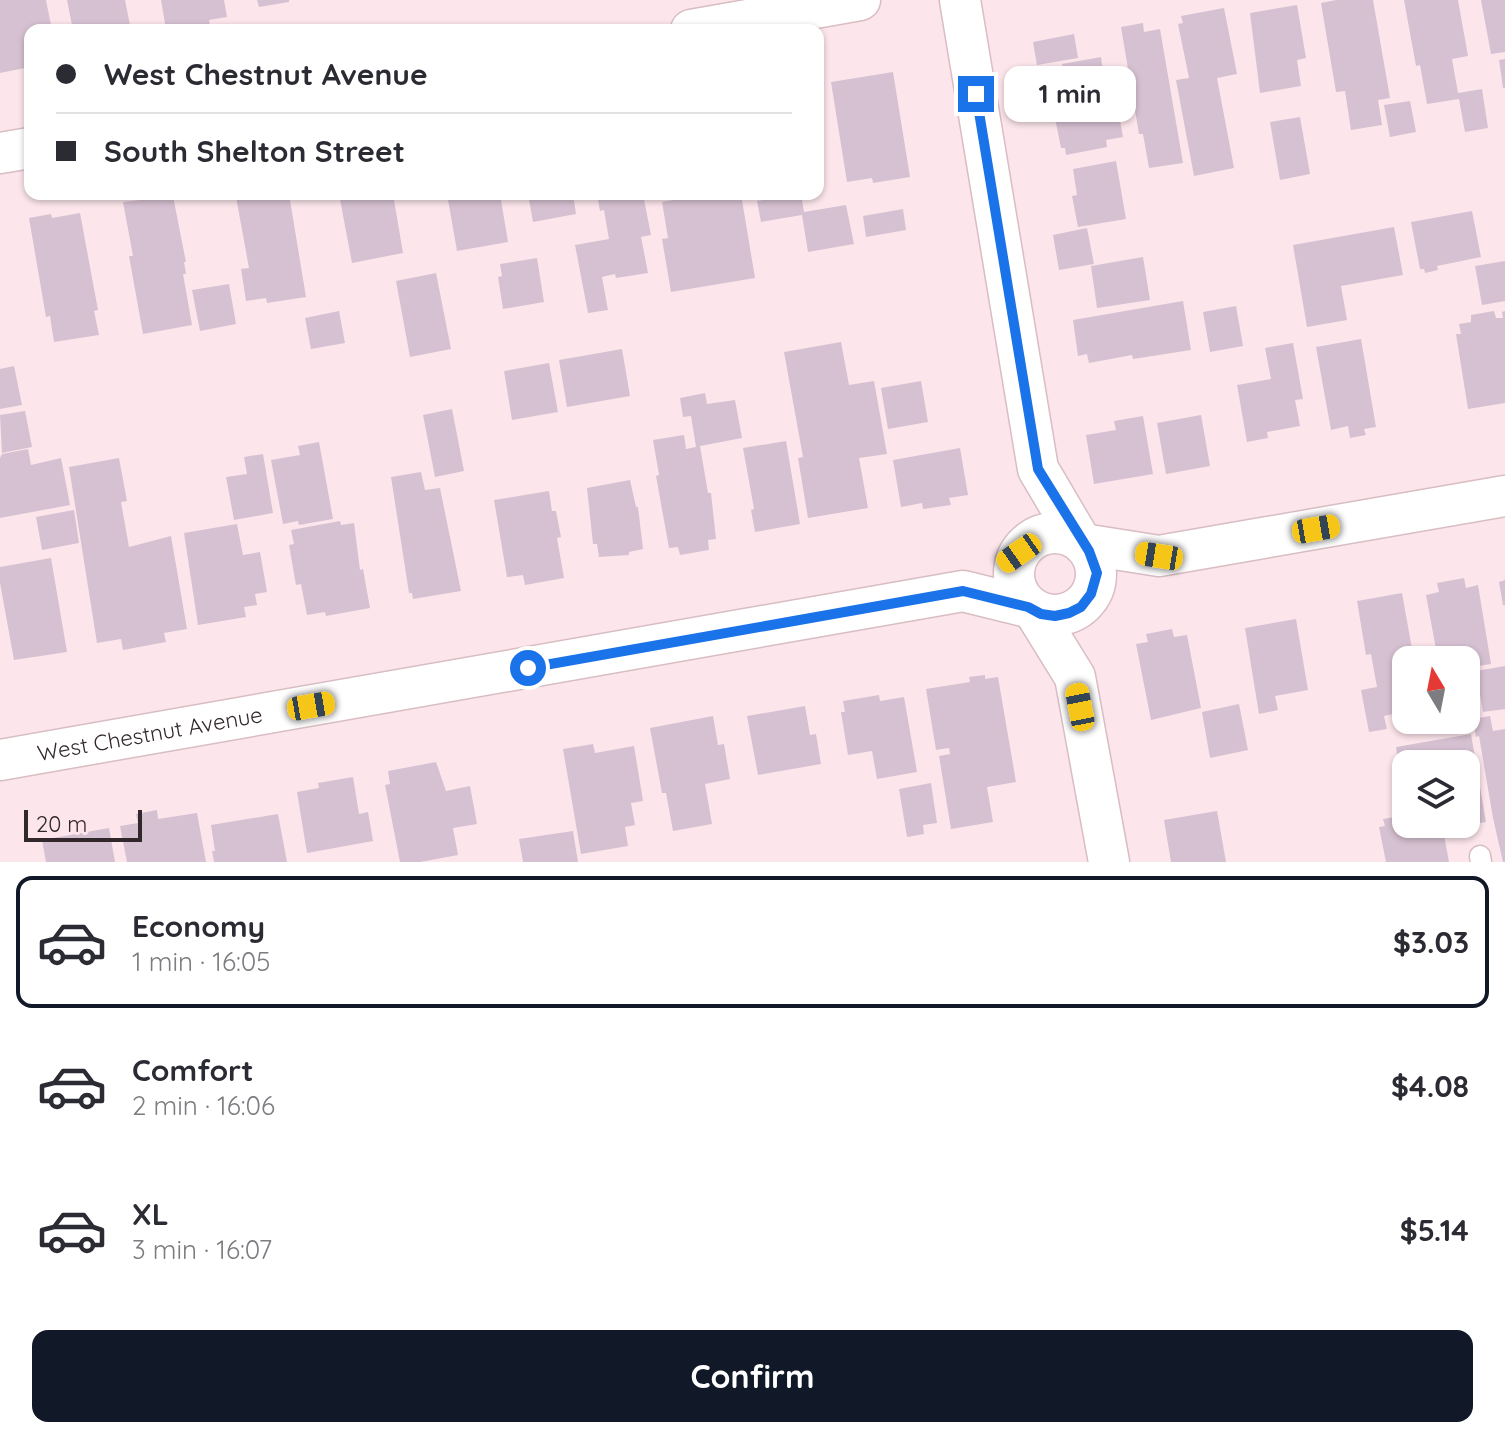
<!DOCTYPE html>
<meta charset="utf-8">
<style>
:root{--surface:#fff;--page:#f2f2f3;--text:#2b2b33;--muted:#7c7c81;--line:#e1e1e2;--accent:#111827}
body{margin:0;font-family:Quicksand,sans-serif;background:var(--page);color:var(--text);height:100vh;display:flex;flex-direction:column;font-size:30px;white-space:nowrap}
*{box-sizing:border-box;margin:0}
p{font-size:26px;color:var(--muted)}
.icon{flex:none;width:44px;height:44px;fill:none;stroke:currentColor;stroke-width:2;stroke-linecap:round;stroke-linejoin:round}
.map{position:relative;height:862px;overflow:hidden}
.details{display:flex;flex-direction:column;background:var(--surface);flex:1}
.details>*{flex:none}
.top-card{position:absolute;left:24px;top:24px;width:800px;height:176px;border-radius:16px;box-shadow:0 2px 6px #0004;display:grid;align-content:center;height:176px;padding:0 32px;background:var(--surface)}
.needle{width:52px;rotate:350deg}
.buttons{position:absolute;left:1392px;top:646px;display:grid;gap:16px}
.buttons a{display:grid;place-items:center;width:88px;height:88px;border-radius:16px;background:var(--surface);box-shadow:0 2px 6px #0004;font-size:40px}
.scale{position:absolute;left:24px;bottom:20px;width:118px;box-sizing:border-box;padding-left:8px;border:4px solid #32282b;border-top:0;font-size:22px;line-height:28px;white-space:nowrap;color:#32282b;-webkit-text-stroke:6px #fce6eb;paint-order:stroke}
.end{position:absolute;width:36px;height:36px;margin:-18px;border:10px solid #1a73e8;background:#fff;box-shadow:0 0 0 4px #fff}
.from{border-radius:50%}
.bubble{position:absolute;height:56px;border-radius:16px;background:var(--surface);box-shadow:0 2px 6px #0004;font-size:26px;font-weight:700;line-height:56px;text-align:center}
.car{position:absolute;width:24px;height:48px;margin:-24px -12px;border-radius:10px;box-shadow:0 0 6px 2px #0007;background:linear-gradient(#f5c518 24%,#345 0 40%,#f5c518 0 76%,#345 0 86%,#f5c518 0)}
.top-card b{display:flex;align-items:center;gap:28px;height:76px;font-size:30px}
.top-card b+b{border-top:2px solid var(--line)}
.top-card i{width:20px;height:20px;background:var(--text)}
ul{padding:14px 0 0;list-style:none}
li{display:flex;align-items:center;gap:24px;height:132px;margin:0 16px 12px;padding:0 16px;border:4px solid transparent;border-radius:16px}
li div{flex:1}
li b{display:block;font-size:30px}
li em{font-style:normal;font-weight:700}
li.current{border-color:var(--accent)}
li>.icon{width:72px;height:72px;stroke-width:1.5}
.action{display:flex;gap:16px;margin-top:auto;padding:16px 32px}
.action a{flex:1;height:92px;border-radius:16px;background:var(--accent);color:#fff;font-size:32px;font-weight:700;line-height:92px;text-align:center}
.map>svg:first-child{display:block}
.building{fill:#d6c1d2}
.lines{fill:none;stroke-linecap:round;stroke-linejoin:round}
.service-casing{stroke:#d8bdc3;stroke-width:23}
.minor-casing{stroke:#d8bdc3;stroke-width:43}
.service{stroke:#fff;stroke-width:20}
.minor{stroke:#fff;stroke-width:40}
.route{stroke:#1a73e8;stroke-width:10}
.labels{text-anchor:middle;stroke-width:6;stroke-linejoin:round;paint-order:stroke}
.street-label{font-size:22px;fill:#32282b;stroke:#fce6eb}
</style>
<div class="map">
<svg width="1505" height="862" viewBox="0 0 1505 862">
<rect width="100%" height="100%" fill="#fce6eb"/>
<g class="building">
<polygon points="0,0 46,0 52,30 30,30 30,67 0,73"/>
<polygon points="67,0 125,0 131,30 73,30"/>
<polygon points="161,0 224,0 227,17 209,20 211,30 169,30 166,29"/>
<polygon points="257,0 289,0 289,2 259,7"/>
<polygon points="1336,0 1373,0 1390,98 1378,100 1382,125 1351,130 1345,91 1336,92 1321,3"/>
<polygon points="1404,0 1458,0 1468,56 1452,59 1458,93 1482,89 1488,128 1465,132 1459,99 1427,104 1420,65 1416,66"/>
<polygon points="1481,0 1505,0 1505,52 1491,54"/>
<polygon points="1297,5 1306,58 1297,60 1301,86 1260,93 1250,13"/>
<polygon points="1224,8 1237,74 1217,78 1234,168 1194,176 1176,80 1189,78 1178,24 1183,23 1181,16"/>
<polygon points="1143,23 1144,32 1160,29 1183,163 1149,168 1143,134 1139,134 1121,27"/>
<polygon points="1074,34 1078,58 1037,65 1033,42"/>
<polygon points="1101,57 1103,72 1111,71 1123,137 1106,140 1107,147 1066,155 1065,148 1061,148 1055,118 1063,116 1055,76 1064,75 1062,64"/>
<polygon points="1505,59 1505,88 1503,88 1499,60"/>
<polygon points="893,72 910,177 873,183 872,178 847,182 831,82"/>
<polygon points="1410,101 1416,132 1390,137 1384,105"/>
<polygon points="1300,117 1310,174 1280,180 1270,122"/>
<polygon points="1116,161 1126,219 1078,227 1072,196 1077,195 1073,169"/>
<polygon points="255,194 289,194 306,297 267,303 266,298 246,301 241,269 249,268 236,197"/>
<polygon points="339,194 393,194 403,253 352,263"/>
<polygon points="447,194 500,194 508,242 457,251"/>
<polygon points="528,194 573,194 576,214 533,222"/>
<polygon points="597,194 643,194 651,235 641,237 648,273 616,278 615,274 602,277 608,310 588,313 575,245 609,239 604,210 600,211"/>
<polygon points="706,194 741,194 755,278 671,292 662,239 668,238 662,202"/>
<polygon points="762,194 801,194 804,212 846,205 854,244 808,252 802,215 761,222 757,201 763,200"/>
<polygon points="173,196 186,262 184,262 186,274 183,274 192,325 143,334 129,256 133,256 123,202"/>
<polygon points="903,209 906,230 866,237 863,216"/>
<polygon points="1472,211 1481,257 1437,266 1438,270 1425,273 1424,269 1420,269 1411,222"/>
<polygon points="80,213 98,310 94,311 99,335 54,342 50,316 46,317 29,218 51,214 52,218"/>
<polygon points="1394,227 1403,275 1341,286 1347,320 1307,327 1293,245"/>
<polygon points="1087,228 1094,264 1059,270 1053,235"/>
<polygon points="1143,257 1150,300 1097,308 1091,266"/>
<polygon points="537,258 544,302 503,309 498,277 502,276 500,264"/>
<polygon points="1505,261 1505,301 1482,305 1475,266"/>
<polygon points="436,273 451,349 410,357 396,281"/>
<polygon points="229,284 236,324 200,331 192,290"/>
<polygon points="1183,301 1191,350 1133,359 1132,355 1089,363 1087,354 1078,356 1073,320"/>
<polygon points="1236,306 1243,346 1210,352 1203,312"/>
<polygon points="339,311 345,343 311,349 305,318"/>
<polygon points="1494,311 1496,318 1503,318 1502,312 1505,311 1505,403 1468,409 1456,334 1461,334 1459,324 1471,322 1471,315"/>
<polygon points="1361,339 1376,427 1364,429 1366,435 1350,438 1348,426 1331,430 1316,347"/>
<polygon points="841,342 849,385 874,381 887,454 859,458 868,508 808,518 798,458 803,457 784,352"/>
<polygon points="1293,343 1303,399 1295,400 1300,426 1267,432 1268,438 1247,442 1237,385 1271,379 1265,348"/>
<polygon points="622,349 630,396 567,407 559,360"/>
<polygon points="549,363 558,412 512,420 504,371"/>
<polygon points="14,366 22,405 0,409 0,369"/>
<polygon points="921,381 928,422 888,429 881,388"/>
<polygon points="705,393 707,404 735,400 742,438 700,446 708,493 711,493 716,539 708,540 709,550 680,555 678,547 669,548 656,476 659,475 653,440 684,435 686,449 696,447 691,416 683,417 680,398"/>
<polygon points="452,409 464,471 435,477 423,415"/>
<polygon points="25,411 32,447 2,453 0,415"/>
<polygon points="1201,415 1210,466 1166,474 1157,423"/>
<polygon points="1143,416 1153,474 1094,484 1086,435 1116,430 1114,421"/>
<polygon points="786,441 800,524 755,532 751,510 754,509 743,448"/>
<polygon points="319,442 333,519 299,525 298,521 283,524 271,460 300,455 298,446"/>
<polygon points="960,448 968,495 949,498 951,505 923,509 922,503 901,507 893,460"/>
<polygon points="28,449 31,465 61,458 70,505 0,518 0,458 2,454"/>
<polygon points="263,454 273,513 234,520 226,477 247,474 244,457"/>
<polygon points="119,458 127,501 121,502 129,547 171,536 187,629 164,633 166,642 123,650 121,639 97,643 69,467"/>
<polygon points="421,472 425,490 440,488 461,591 413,599 412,593 409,593 391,477"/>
<polygon points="630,480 636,507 638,507 643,549 629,552 629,555 599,557 597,544 593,544 587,488"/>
<polygon points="549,491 552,511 556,511 561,537 557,538 564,578 525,585 523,575 507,577 494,500"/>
<polygon points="74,510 79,543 42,550 36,517"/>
<polygon points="340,521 341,525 354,523 360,570 363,569 370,608 326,616 325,612 307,615 301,584 296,585 289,545 294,544 291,530"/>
<polygon points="237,524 243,555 260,552 267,592 255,594 257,605 244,607 246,617 198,625 184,533"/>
<polygon points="51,558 67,652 14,660 0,583 0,567"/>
<polygon points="1464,578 1466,588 1478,585 1491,664 1466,668 1466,660 1438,660 1426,595 1439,592 1437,583"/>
<polygon points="1505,580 1505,605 1503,605 1499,582"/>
<polygon points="1402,593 1414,660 1406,660 1406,720 1441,722 1404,728 1402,712 1384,716 1387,729 1369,732 1361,690 1377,687 1371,654 1366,655 1357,601"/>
<polygon points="1296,619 1308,690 1275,696 1278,710 1259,714 1245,628"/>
<polygon points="1172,629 1174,637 1187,635 1201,708 1151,720 1136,644 1148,642 1146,634"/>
<polygon points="1505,666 1505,709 1483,712 1476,671"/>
<polygon points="985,675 985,679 998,677 1016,782 987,787 993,822 951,829 939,756 950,754 949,748 936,750 926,689 970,682 969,677"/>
<polygon points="879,695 880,701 904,697 917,772 877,779 872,751 848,755 841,712 845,712 843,701"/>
<polygon points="1239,704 1248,750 1210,758 1202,712"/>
<polygon points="805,706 810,735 816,734 821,764 758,775 747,716"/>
<polygon points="713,716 718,745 724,744 730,779 705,784 712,824 673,831 666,793 662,793 650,728"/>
<polygon points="1490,716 1493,731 1505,729 1505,862 1503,862 1493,818 1479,736 1476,737 1473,719"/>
<polygon points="1471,734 1486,822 1466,825 1466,764 1406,764 1404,798 1396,747"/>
<polygon points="593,744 595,753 634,746 643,801 631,803 635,825 625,827 628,846 581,854 563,749"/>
<polygon points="436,762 446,791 470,786 477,824 453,828 458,855 420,862 400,862 385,785 390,784 388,771"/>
<polygon points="353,777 359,814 368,812 373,841 307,853 297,792 319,788 318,783"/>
<polygon points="931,783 937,823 923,825 924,834 907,837 899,789"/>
<polygon points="157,810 158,819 197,813 206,862 127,862 120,826 138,823 136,814"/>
<polygon points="1217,811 1226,862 1171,862 1164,820"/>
<polygon points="278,814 287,862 214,862 212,851 215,851 211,825"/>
<polygon points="1406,815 1406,824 1442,824 1449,862 1386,862 1379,827 1385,826 1383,819"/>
<polygon points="109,828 115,862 46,862 42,840"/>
<polygon points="573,831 578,862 523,862 519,839"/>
</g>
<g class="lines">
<g class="service-casing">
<polyline id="service" points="1480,856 1481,862"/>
</g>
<g class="minor-casing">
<g id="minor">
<polyline points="960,0 1038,469 1081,542"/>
<polyline points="691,30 860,0"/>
<polyline points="0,153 30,148"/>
<circle cx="1055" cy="574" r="41"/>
<polyline points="1083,544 1159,556 1505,496"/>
<polyline points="1033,609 1075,677 1109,862"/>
<path id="s1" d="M0 760 963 591 1028 607"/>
</g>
</g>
<use href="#service" class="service"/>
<use href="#minor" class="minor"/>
</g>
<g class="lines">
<polyline class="route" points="528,668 963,591 1028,607 1041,614 1055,616 1069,613 1081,607 1091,594 1097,573 1089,551 1038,469 976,94"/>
</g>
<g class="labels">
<g class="street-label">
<text dy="8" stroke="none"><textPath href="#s1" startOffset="152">West Chestnut Avenue</textPath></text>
</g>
</g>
</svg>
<div class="buttons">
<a><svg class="needle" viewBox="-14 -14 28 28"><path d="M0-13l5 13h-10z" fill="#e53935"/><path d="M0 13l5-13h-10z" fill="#7c7c81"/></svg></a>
<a><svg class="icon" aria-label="layers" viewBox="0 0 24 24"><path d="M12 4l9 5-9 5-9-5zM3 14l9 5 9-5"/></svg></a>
</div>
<div class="scale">20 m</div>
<i class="end from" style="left:528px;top:668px"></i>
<i class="end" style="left:976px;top:94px"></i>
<div class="bubble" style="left:1004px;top:66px;width:132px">1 min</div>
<i class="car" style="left:1316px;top:529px;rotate:80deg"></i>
<i class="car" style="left:1019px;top:553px;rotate:235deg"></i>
<i class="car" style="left:1159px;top:556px;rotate:279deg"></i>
<i class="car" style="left:311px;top:706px;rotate:80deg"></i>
<i class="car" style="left:1080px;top:707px;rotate:349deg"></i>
<div class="top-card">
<b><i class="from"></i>West Chestnut Avenue</b>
<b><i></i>South Shelton Street</b>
</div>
</div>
<section class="details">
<ul>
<li class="current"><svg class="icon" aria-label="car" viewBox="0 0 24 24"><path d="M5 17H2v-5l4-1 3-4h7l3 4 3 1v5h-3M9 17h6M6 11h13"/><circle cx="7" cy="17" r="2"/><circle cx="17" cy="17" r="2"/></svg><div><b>Economy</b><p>1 min · 16:05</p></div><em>$3.03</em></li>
<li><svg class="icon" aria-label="car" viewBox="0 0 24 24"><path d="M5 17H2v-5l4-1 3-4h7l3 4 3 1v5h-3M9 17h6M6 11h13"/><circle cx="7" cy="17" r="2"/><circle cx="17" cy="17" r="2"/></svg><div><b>Comfort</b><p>2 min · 16:06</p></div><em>$4.08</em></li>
<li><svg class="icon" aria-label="car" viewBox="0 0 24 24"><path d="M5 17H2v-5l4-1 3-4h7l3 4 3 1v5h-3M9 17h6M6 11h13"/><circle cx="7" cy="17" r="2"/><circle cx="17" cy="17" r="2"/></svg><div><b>XL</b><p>3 min · 16:07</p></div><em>$5.14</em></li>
</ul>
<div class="action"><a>Confirm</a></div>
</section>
